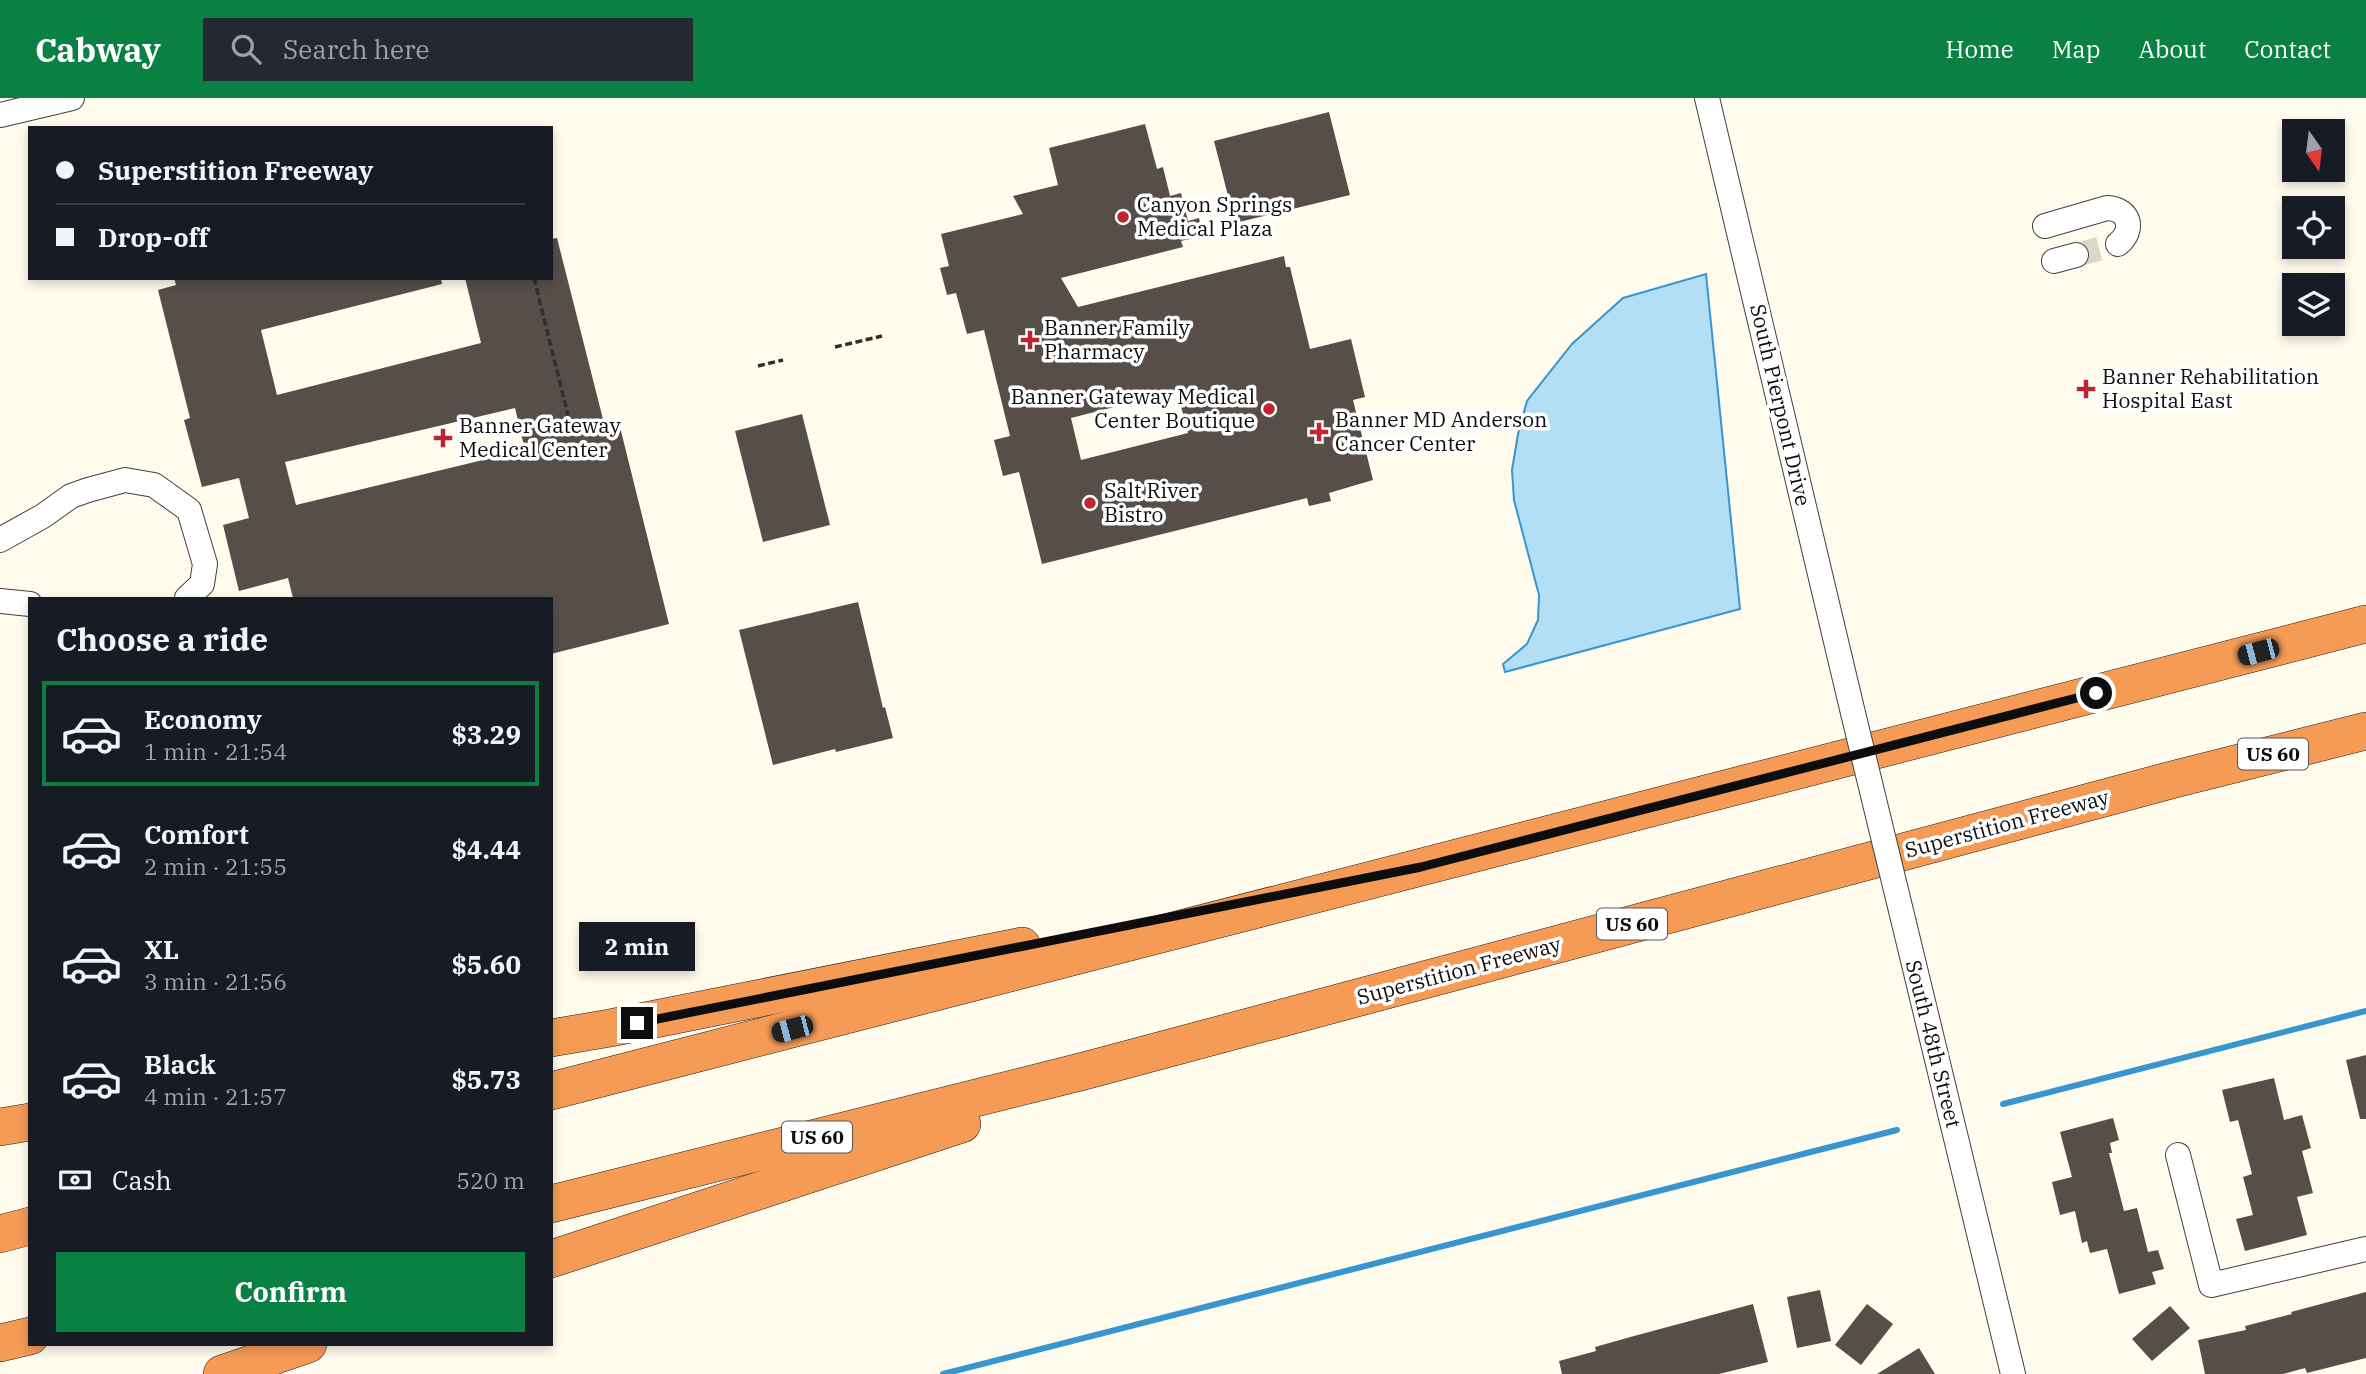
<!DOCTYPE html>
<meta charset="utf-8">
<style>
:root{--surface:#171b24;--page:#242831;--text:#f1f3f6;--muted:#9ea1a6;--line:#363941;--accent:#0b8043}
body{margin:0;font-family:"IBM Plex Serif",serif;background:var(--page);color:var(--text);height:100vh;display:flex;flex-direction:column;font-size:26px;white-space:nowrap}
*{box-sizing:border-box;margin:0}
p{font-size:23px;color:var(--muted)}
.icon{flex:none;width:38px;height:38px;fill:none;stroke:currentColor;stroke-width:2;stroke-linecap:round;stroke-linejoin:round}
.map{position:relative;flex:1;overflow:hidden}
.details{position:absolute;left:28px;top:499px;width:525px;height:749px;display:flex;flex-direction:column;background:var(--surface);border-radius:0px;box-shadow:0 4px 10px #0003}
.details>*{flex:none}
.guide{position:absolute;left:28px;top:28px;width:525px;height:154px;border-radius:0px;box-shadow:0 4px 10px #0003;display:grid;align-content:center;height:154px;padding:0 28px;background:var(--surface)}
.needle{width:46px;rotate:166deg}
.controls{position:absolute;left:2282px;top:21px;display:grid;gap:14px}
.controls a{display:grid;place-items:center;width:63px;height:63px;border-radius:0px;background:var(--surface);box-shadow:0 4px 10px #0003;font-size:35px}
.end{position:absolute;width:32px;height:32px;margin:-16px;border:9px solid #0d0d0d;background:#fff;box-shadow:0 0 0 4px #fff}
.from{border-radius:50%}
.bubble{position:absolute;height:49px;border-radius:0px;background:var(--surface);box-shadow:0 4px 10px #0003;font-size:23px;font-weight:800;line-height:49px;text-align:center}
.car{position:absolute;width:21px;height:42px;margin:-21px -10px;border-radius:9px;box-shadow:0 0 5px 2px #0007;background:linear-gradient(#222 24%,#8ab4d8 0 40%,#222 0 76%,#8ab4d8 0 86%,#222 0)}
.guide b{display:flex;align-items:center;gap:24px;height:66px;font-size:26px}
.guide b+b{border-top:2px solid var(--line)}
.guide i{width:18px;height:18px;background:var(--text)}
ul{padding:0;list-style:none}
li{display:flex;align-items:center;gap:21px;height:105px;margin:0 14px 10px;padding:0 14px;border:4px solid transparent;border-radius:0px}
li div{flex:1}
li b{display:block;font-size:26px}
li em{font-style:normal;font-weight:800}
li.selected{border-color:var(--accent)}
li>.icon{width:63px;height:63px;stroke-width:1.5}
h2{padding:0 28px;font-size:32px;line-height:84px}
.pay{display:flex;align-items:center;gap:18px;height:77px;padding:0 28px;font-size:26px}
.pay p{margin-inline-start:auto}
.action{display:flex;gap:14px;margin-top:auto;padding:14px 28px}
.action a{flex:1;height:80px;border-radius:0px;background:var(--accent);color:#fff;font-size:28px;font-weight:800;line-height:80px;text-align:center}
header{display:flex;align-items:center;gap:42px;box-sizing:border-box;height:98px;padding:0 35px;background:var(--accent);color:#fff}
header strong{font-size:33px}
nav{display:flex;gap:38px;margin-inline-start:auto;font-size:24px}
.search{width:490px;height:63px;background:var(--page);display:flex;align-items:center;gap:18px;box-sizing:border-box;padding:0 24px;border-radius:0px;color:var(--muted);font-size:26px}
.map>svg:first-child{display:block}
.water{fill:#b2def6;stroke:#3995ce;stroke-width:2}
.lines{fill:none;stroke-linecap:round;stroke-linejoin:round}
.stream{stroke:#3995ce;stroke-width:6}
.building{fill:#564e49;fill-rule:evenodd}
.minor-tunnel{stroke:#dbd7cb;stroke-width:24;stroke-dasharray:24 12;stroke-linecap:butt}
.minor-casing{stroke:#404040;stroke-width:26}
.highway-casing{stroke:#1e1e1e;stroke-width:38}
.path{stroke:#2f2f2f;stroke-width:3.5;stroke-dasharray:7 3.5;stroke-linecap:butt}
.minor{stroke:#fff;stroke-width:24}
.highway{stroke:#f59b56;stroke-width:37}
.minor-bridge-casing{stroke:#404040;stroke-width:26;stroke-linecap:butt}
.minor-bridge{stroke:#fff;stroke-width:24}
.route{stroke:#0d0d0d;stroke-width:9}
.poi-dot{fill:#be252f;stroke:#fff;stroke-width:2.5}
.labels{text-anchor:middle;stroke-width:7;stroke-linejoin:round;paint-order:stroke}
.shield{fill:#fff;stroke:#565656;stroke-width:2}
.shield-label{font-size:19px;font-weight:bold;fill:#0d0d0d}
.poi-label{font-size:21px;fill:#0d0d0d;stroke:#fff;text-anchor:start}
.street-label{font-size:21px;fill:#0d0d0d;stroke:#fff}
</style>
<header>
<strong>Cabway</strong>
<div class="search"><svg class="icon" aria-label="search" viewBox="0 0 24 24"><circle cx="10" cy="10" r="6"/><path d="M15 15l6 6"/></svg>Search here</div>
<nav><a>Home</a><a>Map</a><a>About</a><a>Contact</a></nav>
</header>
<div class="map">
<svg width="2366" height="1276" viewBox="0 0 2366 1276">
<rect width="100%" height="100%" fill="#fffbed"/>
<polygon class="water" points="1706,176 1740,511 1505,574 1503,566 1527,546 1538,522 1539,497 1514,402 1512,372 1518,336 1527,303 1572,246 1623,200"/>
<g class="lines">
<g class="stream">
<polyline points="2003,1006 2366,913"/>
<polyline points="943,1276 1897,1032"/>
</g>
</g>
<g class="building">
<polygon points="1329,14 1350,97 1235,125 1214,43"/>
<path d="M1145 26 1157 71 1163 69 1170 98 1181 95 1188 123 1199 120 1203 138 1181 143 1183 149 1061 180 1078 209 1284 158 1286 169H1290L1310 251 1351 241 1365 299 1353 302 1373 382 1329 395 1331 403 1309 408 1307 400 1042 466 1019 374 1003 378 994 342 1010 338 984 232 967 236 956 195 947 197 940 170 949 168 941 136 1023 116 1013 98 1058 87 1049 50ZM1177 293 1188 335 1081 362 1071 320Z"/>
<path d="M557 140 606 333 620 329 669 526 551 556V500H293L288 480 239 493 223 427 249 420 239 380 202 389 184 322 190 320 158 192 176 187 174 180H441L442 186 261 232 277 297 481 245 465 180H551V141ZM515 310 525 352 296 407 285 364Z"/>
<polygon points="802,316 830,427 763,444 735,333"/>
<polygon points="858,504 883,610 885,609 893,640 836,654 835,651 773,667 739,532"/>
<polygon points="2366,957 2366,1021 2360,1021 2346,962"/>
<polygon points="2274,980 2284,1022 2302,1017 2311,1050 2302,1053 2313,1095 2297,1099 2307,1137 2245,1153 2236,1121 2253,1117 2243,1079 2252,1076 2238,1022 2230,1024 2222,992"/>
<polygon points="2113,1020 2119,1042 2110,1045 2112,1055 2109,1055 2124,1113 2137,1110 2148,1154 2158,1152 2164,1171 2152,1174 2156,1186 2119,1196 2107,1151 2090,1155 2087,1143 2082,1145 2075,1113 2060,1117 2052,1084 2072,1079 2060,1034"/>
<polygon points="1820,1192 1831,1243 1797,1250 1787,1199"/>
<polygon points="2366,1194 2366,1260 2307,1275 2305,1270 2283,1276 2205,1276 2198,1242 2246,1232 2245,1228 2292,1216 2291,1214"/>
<polygon points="1753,1206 1768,1264 1719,1276 1562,1276 1559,1263 1596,1253 1595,1249 1634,1238"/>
<polygon points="1867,1206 1893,1226 1861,1267 1835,1247"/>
<polygon points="2170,1208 2190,1230 2152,1263 2132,1241"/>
<polygon points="1919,1250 1935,1276 1877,1276"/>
</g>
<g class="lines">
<polyline class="minor-tunnel" points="2076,157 2118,146"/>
<g class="minor-casing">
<g id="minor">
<polyline points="1707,0 1853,615"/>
<polyline points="0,17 72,0"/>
<path d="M2045 128 2107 110C2130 111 2135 132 2118 146"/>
<polyline points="2054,163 2076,157"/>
<polyline points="0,442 43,418 71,398 88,392 125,382 154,387 189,412 205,466 202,486 187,500"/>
<polyline points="0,503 30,506"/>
<polyline points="1904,825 2013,1276"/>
<polyline points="2178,1057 2211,1187 2366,1151"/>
</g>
</g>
<g class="highway-casing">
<g id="highway">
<polyline points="551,940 610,930 1022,848"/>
<polyline points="551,993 2366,526"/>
<polyline points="0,1029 30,1024"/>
<polyline points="551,1106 1084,973 2179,680 2366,633"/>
<polyline points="0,1136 30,1128"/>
<polyline points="551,1161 962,1026"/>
<polyline points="0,1245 30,1238"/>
<polyline points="222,1276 308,1246"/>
</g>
</g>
<g class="path">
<polyline points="534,180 568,317"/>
<polyline points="835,249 882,238"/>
<polyline points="758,268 783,262"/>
</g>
<use href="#minor" class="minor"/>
<use href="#highway" class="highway"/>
<g class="minor-bridge-casing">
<polyline id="minor-bridge" points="1853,615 1904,825"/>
</g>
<use href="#minor-bridge" class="minor-bridge"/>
</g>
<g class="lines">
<polyline class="route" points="637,925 1421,769 2096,595"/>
</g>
<g class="poi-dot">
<circle cx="1123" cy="119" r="7"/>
<path d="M1026.5 231.5h7v7h7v7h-7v7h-7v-7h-7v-7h7z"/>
<path d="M2082.5 280.5h7v7h7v7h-7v7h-7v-7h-7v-7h7z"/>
<circle cx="1269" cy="311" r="7"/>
<path d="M1315.5 323.5h7v7h7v7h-7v7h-7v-7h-7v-7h7z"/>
<path d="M439.5 329.5h7v7h7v7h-7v7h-7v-7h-7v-7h7z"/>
<circle cx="1090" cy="405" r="7"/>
</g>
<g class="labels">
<g class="shield">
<rect x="2238" y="640.5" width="70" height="31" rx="5"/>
<rect x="1597" y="810.5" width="70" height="31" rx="5"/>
<rect x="782" y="1023.5" width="70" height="31" rx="5"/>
</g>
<g class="shield-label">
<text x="2273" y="663">US 60</text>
<text x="1632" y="833">US 60</text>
<text x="817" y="1046">US 60</text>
</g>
<g class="poi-label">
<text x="1137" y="114">Canyon Springs<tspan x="1137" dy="24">Medical Plaza</tspan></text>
<text x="1044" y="237">Banner Family<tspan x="1044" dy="24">Pharmacy</tspan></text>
<text x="2102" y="286">Banner Rehabilitation<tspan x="2102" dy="24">Hospital East</tspan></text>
<text x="1255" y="306" text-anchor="end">Banner Gateway Medical<tspan x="1255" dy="24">Center Boutique</tspan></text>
<text x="1335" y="329">Banner MD Anderson<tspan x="1335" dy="24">Cancer Center</tspan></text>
<text x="459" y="335">Banner Gateway<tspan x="459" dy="24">Medical Center</tspan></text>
<text x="1104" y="400">Salt River<tspan x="1104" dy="24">Bistro</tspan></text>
</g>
<g class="street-label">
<text transform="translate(1780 307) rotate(77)" y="7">South Pierpont Drive</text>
<text transform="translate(2007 726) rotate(-15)" y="7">Superstition Freeway</text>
<text transform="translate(1459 873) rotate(-15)" y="7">Superstition Freeway</text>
<text transform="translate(1933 946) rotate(76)" y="7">South 48th Street</text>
</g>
</g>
</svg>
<div class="controls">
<a><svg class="needle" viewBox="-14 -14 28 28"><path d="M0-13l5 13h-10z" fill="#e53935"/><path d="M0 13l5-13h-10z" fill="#9ea1a6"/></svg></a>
<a><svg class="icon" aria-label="locate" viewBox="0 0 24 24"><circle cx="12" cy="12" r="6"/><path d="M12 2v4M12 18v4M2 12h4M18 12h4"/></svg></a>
<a><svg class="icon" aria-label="layers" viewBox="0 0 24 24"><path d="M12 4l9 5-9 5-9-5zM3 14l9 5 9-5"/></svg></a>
</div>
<i class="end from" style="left:2096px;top:595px"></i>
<i class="end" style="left:637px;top:925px"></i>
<div class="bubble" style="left:579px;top:824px;width:116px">2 min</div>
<i class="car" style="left:2258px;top:554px;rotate:255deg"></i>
<i class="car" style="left:792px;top:931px;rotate:255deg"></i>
<div class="guide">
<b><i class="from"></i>Superstition Freeway</b>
<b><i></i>Drop-off</b>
</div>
<section class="details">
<h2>Choose a ride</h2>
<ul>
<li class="selected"><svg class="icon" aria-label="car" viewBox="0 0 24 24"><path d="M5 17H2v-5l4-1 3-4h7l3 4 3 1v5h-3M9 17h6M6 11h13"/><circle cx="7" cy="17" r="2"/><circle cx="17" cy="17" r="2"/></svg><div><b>Economy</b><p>1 min · 21:54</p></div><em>$3.29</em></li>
<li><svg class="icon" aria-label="car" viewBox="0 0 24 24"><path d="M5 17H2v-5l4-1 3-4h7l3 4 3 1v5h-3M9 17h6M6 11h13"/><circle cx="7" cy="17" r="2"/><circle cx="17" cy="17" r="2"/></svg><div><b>Comfort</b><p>2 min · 21:55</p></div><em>$4.44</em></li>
<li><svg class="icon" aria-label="car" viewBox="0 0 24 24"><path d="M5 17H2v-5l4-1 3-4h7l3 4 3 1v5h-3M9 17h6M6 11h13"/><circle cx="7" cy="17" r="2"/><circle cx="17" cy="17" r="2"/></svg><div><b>XL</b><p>3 min · 21:56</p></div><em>$5.60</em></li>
<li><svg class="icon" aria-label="car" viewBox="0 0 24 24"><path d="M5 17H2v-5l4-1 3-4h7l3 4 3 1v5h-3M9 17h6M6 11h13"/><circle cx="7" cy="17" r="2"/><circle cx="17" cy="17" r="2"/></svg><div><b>Black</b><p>4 min · 21:57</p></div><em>$5.73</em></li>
</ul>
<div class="pay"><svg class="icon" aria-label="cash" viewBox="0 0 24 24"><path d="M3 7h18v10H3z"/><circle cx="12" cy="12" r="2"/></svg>Cash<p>520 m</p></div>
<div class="action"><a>Confirm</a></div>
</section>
</div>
